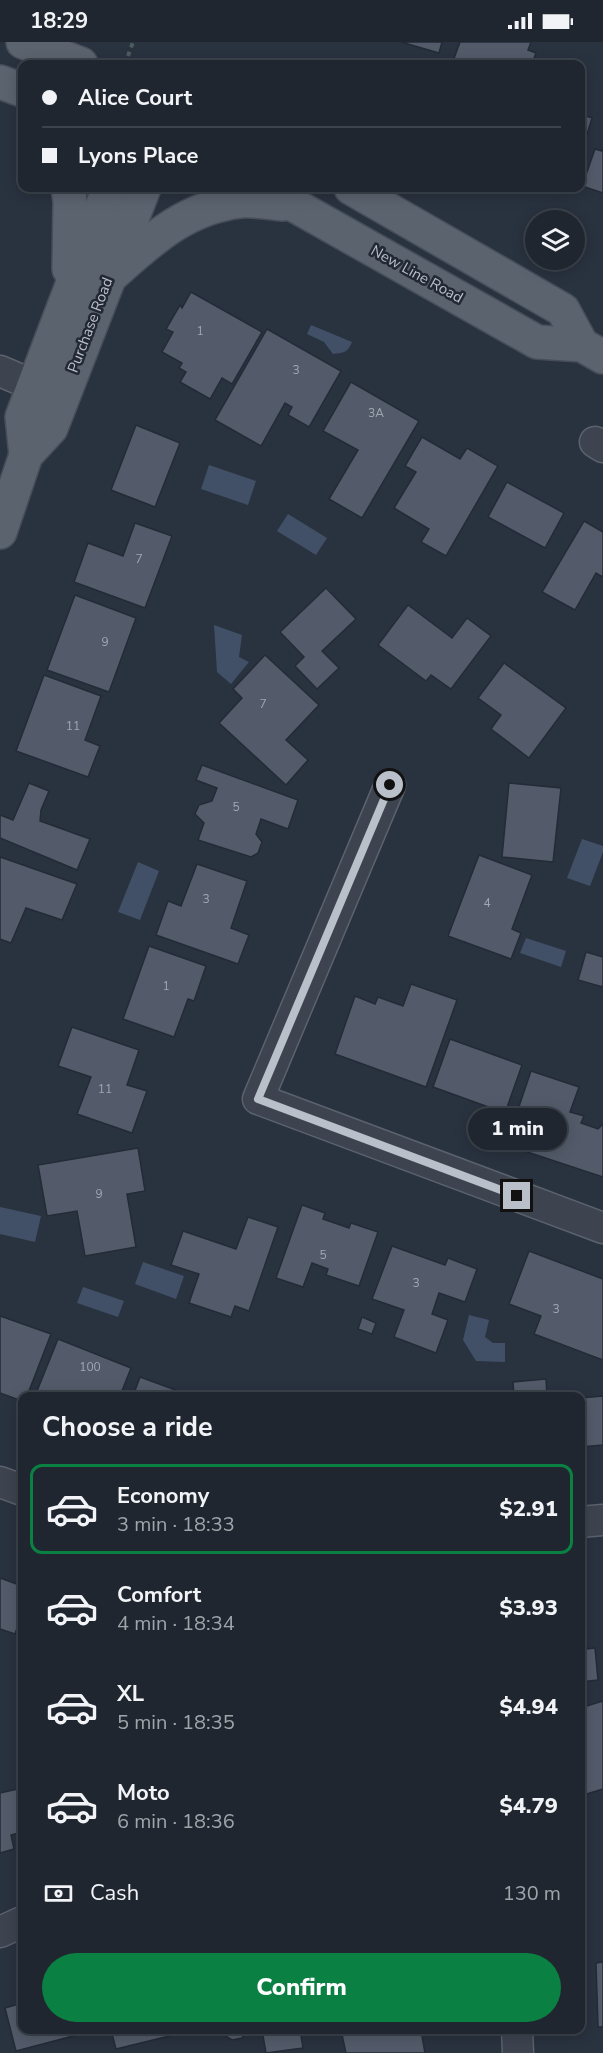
<!DOCTYPE html>
<meta charset="utf-8">
<style>
:root{--surface:#1f262f;--page:#272e37;--text:#f1f3f6;--muted:#a1a5aa;--line:#3c434b;--accent:#0b8043}
body{margin:0;font-family:"Nunito Sans",sans-serif;background:var(--page);color:var(--text);height:100vh;display:flex;flex-direction:column;font-size:22px;white-space:nowrap}
*{box-sizing:border-box;margin:0}
p{font-size:20px;color:var(--muted)}
.icon{flex:none;width:33px;height:33px;fill:none;stroke:currentColor;stroke-width:2;stroke-linecap:round;stroke-linejoin:round}
.map{position:relative;flex:1;overflow:hidden}
.details{position:absolute;left:18px;top:1350px;width:567px;height:642px;display:flex;flex-direction:column;background:var(--surface);border-radius:12px;box-shadow:0 3px 15px #0003,0 0 0 2px var(--line)}
.details>*{flex:none}
.top-card{position:absolute;left:18px;top:18px;width:567px;height:132px;border-radius:12px;box-shadow:0 3px 15px #0003,0 0 0 2px var(--line);display:grid;align-content:center;height:132px;padding:0 24px;background:var(--surface)}
.tools{position:absolute;left:525px;top:168px;display:grid;gap:12px}
.tools a{display:grid;place-items:center;width:60px;height:60px;border-radius:50%;background:var(--surface);box-shadow:0 3px 15px #0003,0 0 0 2px var(--line);font-size:30px}
.end{position:absolute;width:27px;height:27px;margin:-14px;border:8px solid #bac0ca;background:#111;box-shadow:0 0 0 3px #111}
.from{border-radius:50%}
.bubble{position:absolute;height:42px;border-radius:21px;background:var(--surface);box-shadow:0 3px 15px #0003,0 0 0 2px var(--line);font-size:20px;font-weight:800;line-height:42px;text-align:center}
.top-card b{display:flex;align-items:center;gap:21px;height:57px;font-size:22px}
.top-card b+b{border-top:2px solid var(--line)}
.top-card i{width:15px;height:15px;background:var(--text)}
ul{padding:0;list-style:none}
li{display:flex;align-items:center;gap:18px;height:90px;margin:0 12px 9px;padding:0 12px;border:3px solid transparent;border-radius:12px}
li div{flex:1}
li b{display:block;font-size:22px}
li em{font-style:normal;font-weight:800}
li.selected{border-color:var(--accent)}
li>.icon{width:54px;height:54px;stroke-width:1.5}
h2{padding:0 24px;font-size:27px;line-height:72px}
.pay{display:flex;align-items:center;gap:15px;height:66px;padding:0 24px;font-size:22px}
.pay p{margin-inline-start:auto}
.button{display:flex;gap:12px;margin-top:auto;padding:12px 24px}
.button a{flex:1;height:69px;border-radius:36px;background:var(--accent);color:#fff;font-size:24px;font-weight:800;line-height:69px;text-align:center}
.status{display:flex;justify-content:space-between;align-items:center;height:42px;padding:0 30px;background:var(--surface);direction:ltr}
.status svg{height:16px;fill:currentColor}
.map>svg:first-child{display:block}
.water{fill:#415067}
.building{fill:#535b6a;stroke:#242b37;stroke-width:1.5}
.lines{fill:none;stroke-linecap:round;stroke-linejoin:round}
.minor-casing{stroke:#5b626d;stroke-width:33}
.major-casing{stroke:#474d59;stroke-width:36}
.path{stroke:#4b5c5f;stroke-width:4;stroke-dasharray:4.5 4.5;stroke-linecap:butt}
.minor{stroke:#3d4450;stroke-width:30}
.major{stroke:#5b636f;stroke-width:33}
.route{stroke:#bac0ca;stroke-width:8}
.labels{text-anchor:middle;stroke-width:5;stroke-linejoin:round;paint-order:stroke}
.number-label{font-size:12px;fill:#a0a7b2}
.street-label{font-size:15px;fill:#bac0ca;stroke:#222935}
</style>
<div class="status"><b>18:29</b><svg viewBox="0 0 49 12"><path d="M0 12V9h3v3zM5 12V6h3v6zM10 12V3h3v9zM15 12V0h3v12zM26 1h20v11H26zM47 4h2v5h-2z"/></svg></div>
<div class="map">
<svg width="603" height="2011" viewBox="0 0 603 2011">
<rect width="100%" height="100%" fill="#29323f"/>
<g class="water">
<path d="M311 283 352 300C348 310 344 311 333 312L324 300 307 292Z"/>
<polygon points="209,423 256,439 248,463 201,447"/>
<polygon points="288,472 327,496 316,513 277,489"/>
<polygon points="214,583 242,593 239,615 249,620 231,642 217,630"/>
<polygon points="582,797 603,804 603,810 590,844 567,836"/>
<polygon points="138,820 159,829 140,878 118,870"/>
<polygon points="526,896 566,909 561,925 520,911"/>
<polygon points="0,1165 41,1174 35,1200 0,1192"/>
<polygon points="143,1220 184,1234 176,1257 135,1242"/>
<polygon points="83,1245 124,1259 118,1275 77,1261"/>
<polygon points="469,1273 489,1278 485,1295 493,1301 505,1301 505,1320 476,1319 463,1298"/>
</g>
<g class="building">
<polygon points="401,0 442,0 439,11"/>
<polygon points="460,0 531,0 528,8 536,11 532,22 452,22"/>
<polygon points="580,72 592,76 582,109 580,108"/>
<polygon points="603,106 603,151 582,144 595,107 602,109"/>
<polygon points="191,250 262,290 232,342 222,336 210,357 180,340 186,330 179,326 182,321 162,310 173,290 166,287 180,263 182,266"/>
<polygon points="267,287 341,329 309,385 288,373 292,365 285,361 261,404 215,378"/>
<polygon points="351,340 419,379 362,476 329,457 358,408 323,389"/>
<polygon points="136,383 180,401 155,465 111,448"/>
<polygon points="422,395 460,417 467,406 498,424 446,514 421,500 429,487 394,466 416,430 405,424"/>
<polygon points="507,440 564,471 545,506 488,475"/>
<polygon points="584,479 603,490 603,535 596,531 575,568 542,550"/>
<polygon points="135,481 172,494 145,566 74,540 88,501 123,514"/>
<polygon points="326,546 356,577 322,609 339,626 317,647 295,624 304,615 280,590"/>
<polygon points="75,553 136,576 109,650 47,628"/>
<polygon points="408,563 452,596 467,576 491,594 451,647 431,633 426,639 378,603"/>
<polygon points="265,613 319,663 286,698 308,718 286,743 219,681 242,656 233,647"/>
<polygon points="504,621 566,666 529,716 491,687 501,673 478,656"/>
<polygon points="44,633 101,654 85,698 100,704 88,735 16,709"/>
<polygon points="202,723 298,758 288,787 261,777 256,792 262,800 258,811 251,815 198,798 204,781 195,772 199,763 212,759 217,746 196,738"/>
<polygon points="29,741 49,749 41,768 40,779 90,797 77,828 0,796 0,773 13,778"/>
<polygon points="509,741 561,746 553,820 502,815"/>
<polygon points="479,813 532,833 512,887 521,891 511,917 448,894"/>
<polygon points="0,815 77,842 62,878 26,866 11,901 0,897"/>
<polygon points="197,822 247,839 231,886 249,893 238,922 156,893 168,859 181,864"/>
<polygon points="149,904 206,924 194,959 188,957 174,995 123,977"/>
<polygon points="586,910 603,915 603,945 578,938"/>
<polygon points="411,942 457,958 426,1045 335,1012 355,954 375,962 378,955 403,964"/>
<polygon points="72,985 139,1008 127,1043 147,1049 132,1091 77,1072 91,1035 58,1024"/>
<polygon points="450,997 522,1023 505,1071 433,1045"/>
<polygon points="531,1029 579,1045 570,1070 584,1074 581,1081 598,1087 603,1082 603,1135 506,1103"/>
<polygon points="138,1106 145,1149 127,1152 136,1205 85,1214 77,1169 47,1174 38,1123"/>
<polygon points="302,1163 325,1171 323,1177 349,1186 351,1181 378,1190 359,1244 326,1233 328,1227 312,1221 303,1245 276,1236"/>
<polygon points="248,1175 278,1185 249,1269 235,1264 231,1275 189,1261 199,1232 171,1223 183,1189 236,1207"/>
<polygon points="392,1204 445,1223 448,1216 477,1227 465,1260 439,1251 432,1272 448,1278 436,1311 394,1295 404,1268 372,1257"/>
<polygon points="529,1209 603,1237 603,1318 534,1292 541,1274 509,1262"/>
<polygon points="0,1274 51,1292 27,1354 22,1354 22,1359 0,1351"/>
<polygon points="362,1275 376,1281 372,1292 358,1287"/>
<polygon points="58,1297 131,1326 120,1354 35,1354"/>
<polygon points="140,1335 192,1354 133,1354"/>
<polygon points="546,1337 547,1354 514,1354 513,1340"/>
<polygon points="603,1354 603,1403 580,1405 580,1356"/>
<polygon points="0,1536 22,1544 22,1572 15,1592 0,1587"/>
<polygon points="580,1537 587,1607 595,1606 598,1638 580,1640"/>
<polygon points="603,1659 603,1747 580,1754 580,1666"/>
<polygon points="22,1746 22,1790 11,1793 14,1807 0,1811 0,1751"/>
<polygon points="603,1920 603,1985 598,1985 596,1921"/>
<polygon points="22,1961 22,1988 91,1988 92,1989 16,2009 5,1966"/>
<polygon points="111,1988 194,1988 116,2007"/>
<polygon points="221,1988 247,1988 242,1996 232,1998 222,1992"/>
<polygon points="262,1988 300,1988 303,2006 266,2011"/>
<polygon points="341,1988 421,1988 425,2011 346,2011"/>
</g>
<g class="lines">
<g class="minor-casing">
<g id="minor">
<polyline points="0,329 33,343"/>
<polyline points="595,400 603,405"/>
<polyline points="390,743 258,1057 603,1186"/>
<polyline points="0,1440 22,1448"/>
<polyline points="580,1480 603,1478"/>
<polyline points="0,1890 22,1880"/>
<polyline points="517,1988 518,2011"/>
</g>
</g>
<g class="major-casing">
<g id="major">
<polyline points="23,0 81,22"/>
<polyline points="0,40 22,48"/>
<polyline points="68,146 70,160 69,227"/>
<polyline points="256,146 294,163 537,300 582,303 603,315"/>
<polyline points="351,146 563,268 582,303"/>
<path d="M112 233C151 198 186 165 241 159 255 158 270 161 283 162"/>
<polyline points="26,413 22,375 109,146"/>
<polyline points="0,490 26,413 51,386 144,146"/>
</g>
</g>
<polyline class="path" points="128,14 133,0"/>
<use href="#minor" class="minor"/>
<use href="#major" class="major"/>
</g>
<g class="lines">
<polyline class="route" points="390,743 258,1057 517,1154"/>
</g>
<g class="labels">
<g class="number-label">
<text x="200" y="293">1</text>
<text x="296" y="332">3</text>
<text x="376" y="375">3A</text>
<text x="139" y="521">7</text>
<text x="105" y="604">9</text>
<text x="263" y="666">7</text>
<text x="73" y="688">11</text>
<text x="236" y="769">5</text>
<text x="206" y="861">3</text>
<text x="487" y="865">4</text>
<text x="166" y="948">1</text>
<text x="105" y="1051">11</text>
<text x="99" y="1156">9</text>
<text x="323" y="1217">5</text>
<text x="416" y="1245">3</text>
<text x="556" y="1271">3</text>
<text x="90" y="1329">100</text>
</g>
<g class="street-label">
<text transform="translate(417 232) rotate(29)" y="5">New Line Road</text>
<text transform="translate(90 283) rotate(-69)" y="5">Purchase Road</text>
</g>
</g>
</svg>
<div class="tools">
<a><svg class="icon" aria-label="layers" viewBox="0 0 24 24"><path d="M12 4l9 5-9 5-9-5zM3 14l9 5 9-5"/></svg></a>
</div>
<i class="end from" style="left:390px;top:743px"></i>
<i class="end" style="left:517px;top:1154px"></i>
<div class="bubble" style="left:468px;top:1066px;width:99px">1 min</div>
<div class="top-card">
<b><i class="from"></i>Alice Court</b>
<b><i></i>Lyons Place</b>
</div>
<section class="details">
<h2>Choose a ride</h2>
<ul>
<li class="selected"><svg class="icon" aria-label="car" viewBox="0 0 24 24"><path d="M5 17H2v-5l4-1 3-4h7l3 4 3 1v5h-3M9 17h6M6 11h13"/><circle cx="7" cy="17" r="2"/><circle cx="17" cy="17" r="2"/></svg><div><b>Economy</b><p>3 min · 18:33</p></div><em>$2.91</em></li>
<li><svg class="icon" aria-label="car" viewBox="0 0 24 24"><path d="M5 17H2v-5l4-1 3-4h7l3 4 3 1v5h-3M9 17h6M6 11h13"/><circle cx="7" cy="17" r="2"/><circle cx="17" cy="17" r="2"/></svg><div><b>Comfort</b><p>4 min · 18:34</p></div><em>$3.93</em></li>
<li><svg class="icon" aria-label="car" viewBox="0 0 24 24"><path d="M5 17H2v-5l4-1 3-4h7l3 4 3 1v5h-3M9 17h6M6 11h13"/><circle cx="7" cy="17" r="2"/><circle cx="17" cy="17" r="2"/></svg><div><b>XL</b><p>5 min · 18:35</p></div><em>$4.94</em></li>
<li><svg class="icon" aria-label="car" viewBox="0 0 24 24"><path d="M5 17H2v-5l4-1 3-4h7l3 4 3 1v5h-3M9 17h6M6 11h13"/><circle cx="7" cy="17" r="2"/><circle cx="17" cy="17" r="2"/></svg><div><b>Moto</b><p>6 min · 18:36</p></div><em>$4.79</em></li>
</ul>
<div class="pay"><svg class="icon" aria-label="cash" viewBox="0 0 24 24"><path d="M3 7h18v10H3z"/><circle cx="12" cy="12" r="2"/></svg>Cash<p>130 m</p></div>
<div class="button"><a>Confirm</a></div>
</section>
</div>
